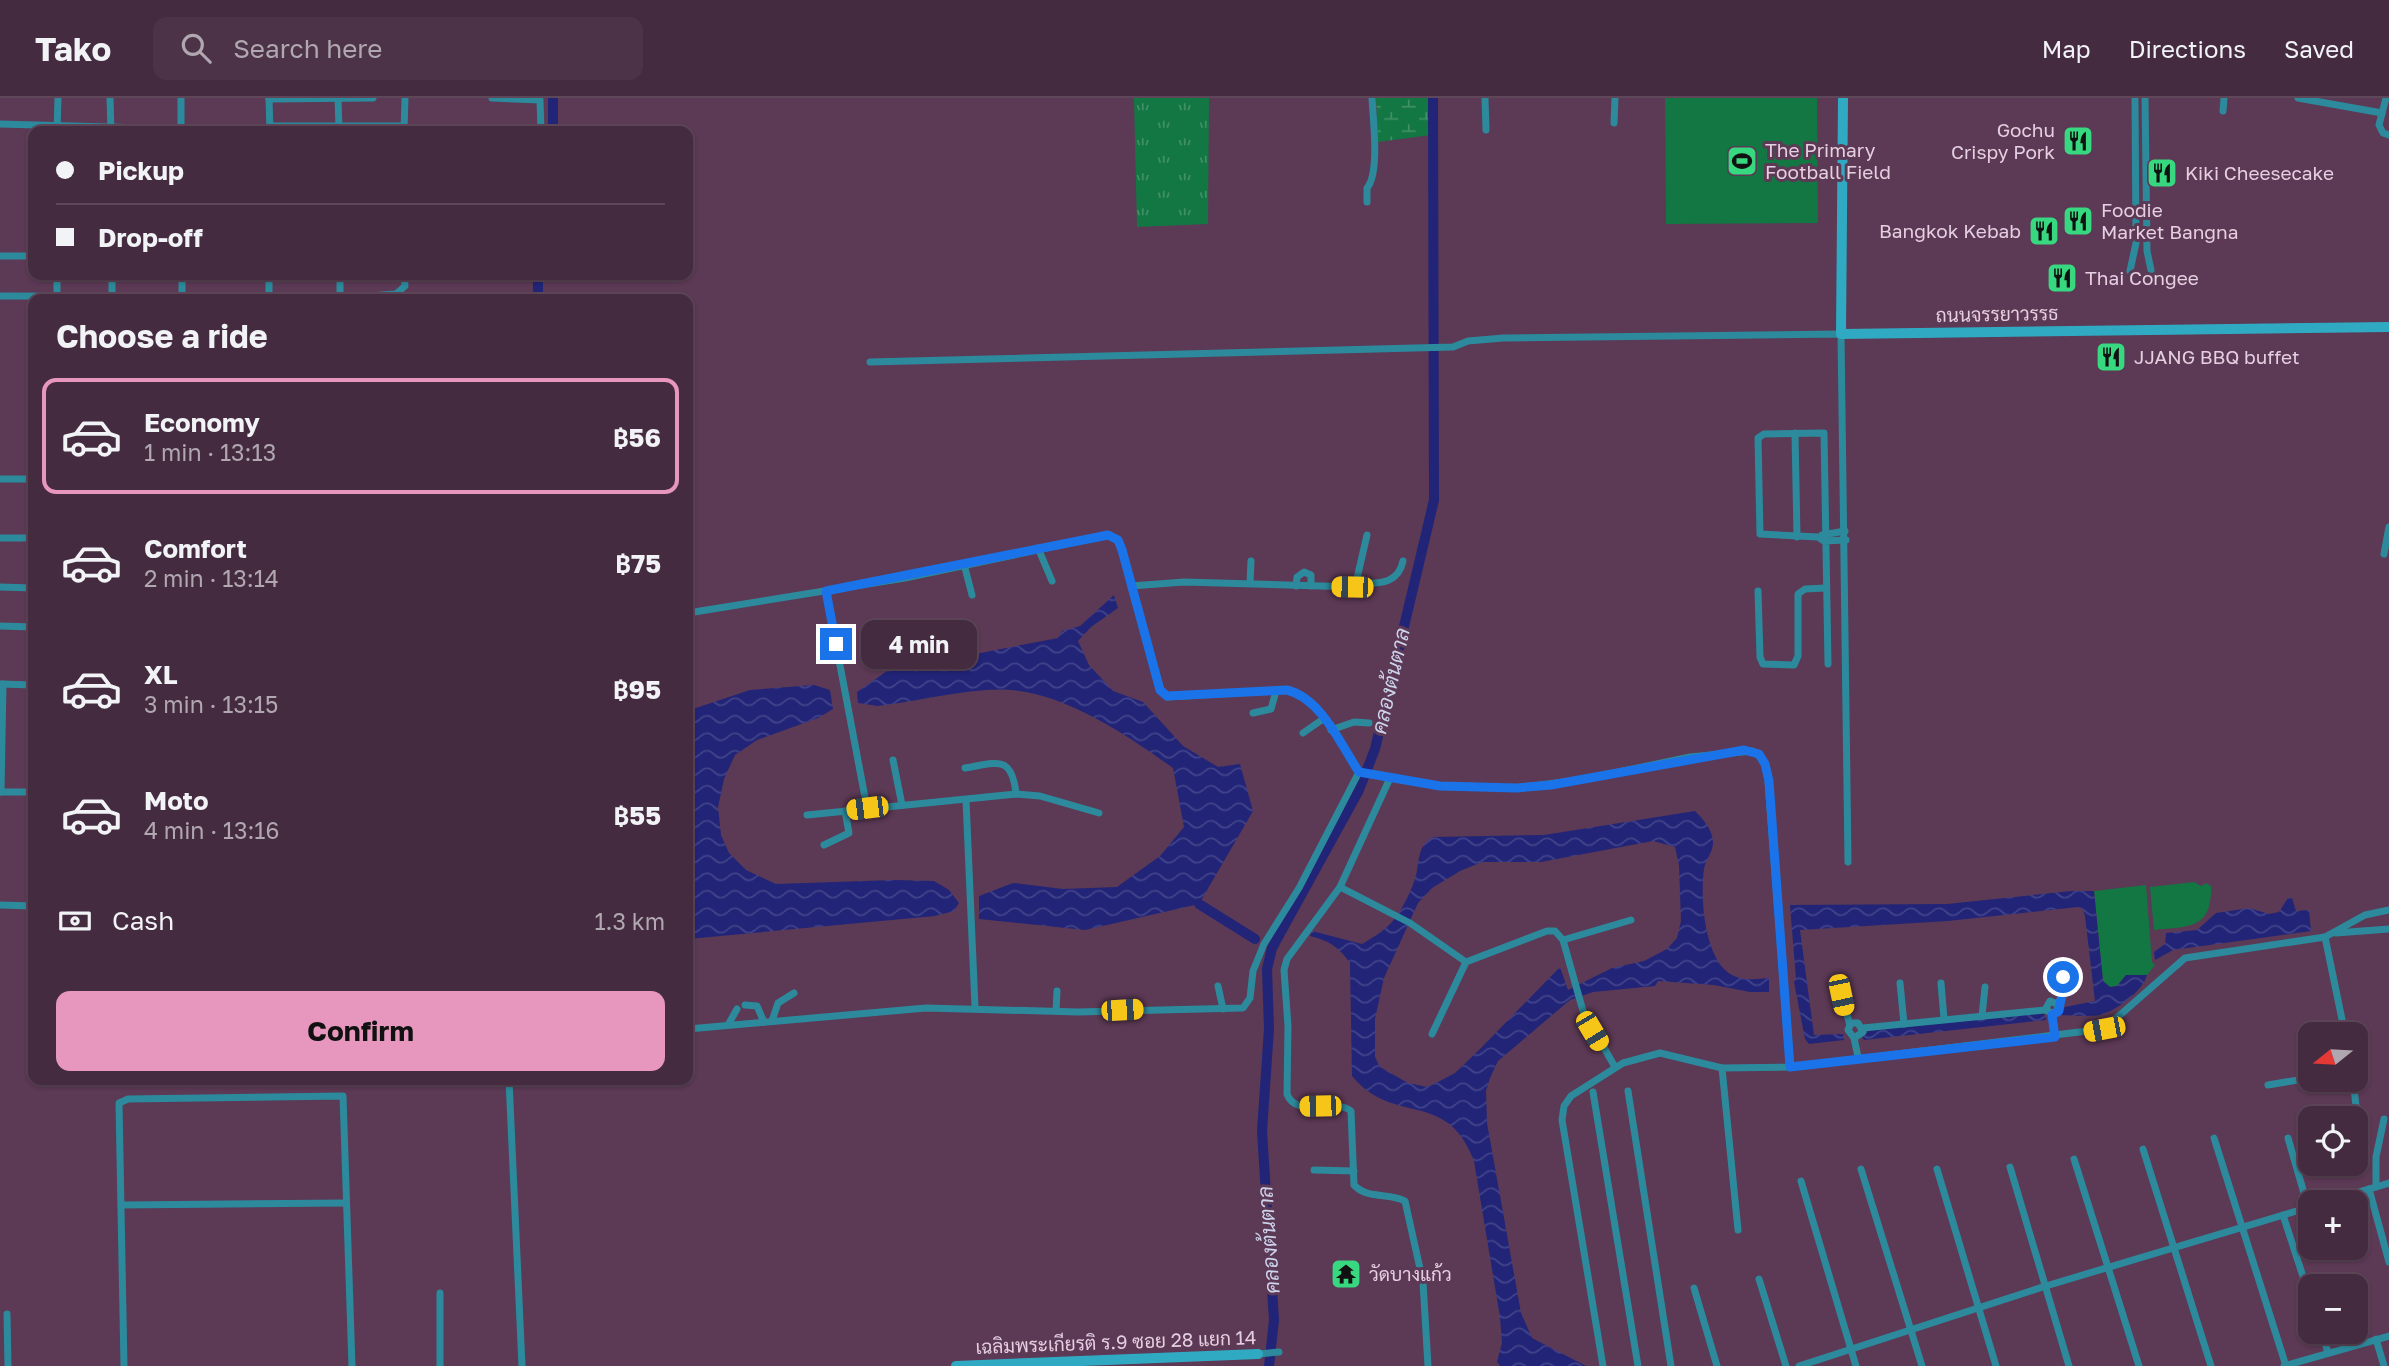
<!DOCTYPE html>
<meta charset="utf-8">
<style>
:root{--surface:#452b40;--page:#4c3347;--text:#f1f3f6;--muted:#b0a7b1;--line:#5d4759;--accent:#e797bd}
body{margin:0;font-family:"Golos Text",Sarabun,sans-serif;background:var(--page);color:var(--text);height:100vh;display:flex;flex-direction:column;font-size:26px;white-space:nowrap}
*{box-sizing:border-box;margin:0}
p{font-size:23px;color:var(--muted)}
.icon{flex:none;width:38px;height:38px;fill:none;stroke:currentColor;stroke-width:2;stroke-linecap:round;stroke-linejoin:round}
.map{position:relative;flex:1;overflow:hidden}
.drawer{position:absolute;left:28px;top:196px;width:665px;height:791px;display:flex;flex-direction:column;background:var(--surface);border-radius:14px;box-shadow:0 2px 5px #0004,0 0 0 2px var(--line)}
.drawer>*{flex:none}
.top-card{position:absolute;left:28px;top:28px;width:665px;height:154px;border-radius:14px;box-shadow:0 2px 5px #0004,0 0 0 2px var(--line);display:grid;align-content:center;height:154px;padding:0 28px;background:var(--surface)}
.needle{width:46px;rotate:252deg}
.controls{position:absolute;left:2298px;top:924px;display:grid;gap:14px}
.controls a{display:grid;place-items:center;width:70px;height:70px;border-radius:14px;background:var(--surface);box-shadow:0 2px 5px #0004,0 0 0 2px var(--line);font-size:35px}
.end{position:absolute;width:32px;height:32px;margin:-16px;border:9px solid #1a73e8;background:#fff;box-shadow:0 0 0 4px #fff}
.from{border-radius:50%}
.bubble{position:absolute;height:49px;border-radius:14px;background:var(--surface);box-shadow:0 2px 5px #0004,0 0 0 2px var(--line);font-size:23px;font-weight:700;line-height:49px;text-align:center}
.car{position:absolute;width:21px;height:42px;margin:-21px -10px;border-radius:9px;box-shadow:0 0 5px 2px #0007;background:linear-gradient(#f5c518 24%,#345 0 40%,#f5c518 0 76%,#345 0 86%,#f5c518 0)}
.top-card b{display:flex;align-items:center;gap:24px;height:66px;font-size:26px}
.top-card b+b{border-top:2px solid var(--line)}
.top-card i{width:18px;height:18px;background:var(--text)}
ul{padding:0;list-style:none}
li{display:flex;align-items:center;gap:21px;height:116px;margin:0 14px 10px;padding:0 14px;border:4px solid transparent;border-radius:14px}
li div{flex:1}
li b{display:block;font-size:26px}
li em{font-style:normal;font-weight:700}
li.on{border-color:var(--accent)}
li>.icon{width:63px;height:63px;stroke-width:1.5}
h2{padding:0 28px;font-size:32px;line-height:84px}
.pay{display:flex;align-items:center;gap:18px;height:77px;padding:0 28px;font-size:26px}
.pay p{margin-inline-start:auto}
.primary-button{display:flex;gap:14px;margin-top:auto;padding:14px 28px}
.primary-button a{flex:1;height:80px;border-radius:14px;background:var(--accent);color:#111;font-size:28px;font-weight:700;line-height:80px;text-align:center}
header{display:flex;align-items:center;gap:42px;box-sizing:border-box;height:98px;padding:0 35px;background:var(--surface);border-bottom:2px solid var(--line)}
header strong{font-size:33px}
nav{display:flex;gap:38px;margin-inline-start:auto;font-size:24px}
.search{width:490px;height:63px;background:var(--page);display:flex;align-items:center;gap:18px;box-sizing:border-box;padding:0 24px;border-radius:14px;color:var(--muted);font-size:26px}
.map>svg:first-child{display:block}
.grass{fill:url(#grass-tufts)}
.wetland{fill:url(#wetland-marsh)}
.garden{fill:#127742}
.water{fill:url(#water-waves);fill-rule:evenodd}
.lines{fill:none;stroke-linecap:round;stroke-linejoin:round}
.canal{stroke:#212477;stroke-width:10}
.street{stroke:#2c8a9c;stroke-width:7}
.secondary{stroke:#30aac2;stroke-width:10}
.route{stroke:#1a73e8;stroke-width:9}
.labels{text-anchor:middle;stroke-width:6;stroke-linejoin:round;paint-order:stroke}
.poi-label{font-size:19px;fill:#e5cfe0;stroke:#5c3955;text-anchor:start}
.street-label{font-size:19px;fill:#e5cfe0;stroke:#5c3955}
.water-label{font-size:21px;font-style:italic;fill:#ccd3eb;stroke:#5c3955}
</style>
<header>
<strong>Tako</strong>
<div class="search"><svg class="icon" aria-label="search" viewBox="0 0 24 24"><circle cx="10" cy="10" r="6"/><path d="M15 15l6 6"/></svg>Search here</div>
<nav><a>Map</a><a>Directions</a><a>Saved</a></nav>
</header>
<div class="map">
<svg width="2389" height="1268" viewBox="0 0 2389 1268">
<defs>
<pattern id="grass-tufts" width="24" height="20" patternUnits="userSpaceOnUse" patternTransform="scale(1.75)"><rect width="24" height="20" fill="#127742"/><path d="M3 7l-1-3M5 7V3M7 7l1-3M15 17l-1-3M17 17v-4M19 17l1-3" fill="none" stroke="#408f66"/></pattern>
<pattern id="wetland-marsh" width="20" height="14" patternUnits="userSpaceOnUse" patternTransform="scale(1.75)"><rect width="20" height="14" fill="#127742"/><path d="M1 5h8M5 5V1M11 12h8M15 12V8" fill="none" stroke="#408f66"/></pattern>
<pattern id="water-waves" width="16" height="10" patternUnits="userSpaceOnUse" patternTransform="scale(1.75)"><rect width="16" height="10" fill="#212477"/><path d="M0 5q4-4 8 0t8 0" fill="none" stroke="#41438a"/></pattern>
</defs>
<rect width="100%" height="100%" fill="#5c3955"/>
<polygon class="grass" points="1134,0 1209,0 1208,126 1137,129"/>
<polygon class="wetland" points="1376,0 1431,0 1431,37 1378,44"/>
<g class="garden">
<polygon points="1665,0 1817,0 1818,125 1666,126"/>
<path d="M2194 784 2201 788 2206 785 2211 788C2212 832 2189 828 2154 832L2150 789Z"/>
<polygon points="2146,787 2152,864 2155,867 2147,877 2126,877 2117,888 2110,889 2103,883 2094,793"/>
</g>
<g class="water">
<path d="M1114 497 1118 510 1091 529 1078 543 1089 567 1113 593 1143 604 1183 648 1218 669 1240 666 1253 713 1199 806 1085 832 979 821V798L1013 785 1063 791 1117 789 1160 758 1184 729 1173 670C1128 638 1067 596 1010 592 974 589 916 604 878 608L858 605 857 594 887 573 1058 540 1062 533 1080 528Z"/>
<polygon points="814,587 830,592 833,611 818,620 757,642 735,657 724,681 718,709 721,737 729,755 746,772 776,786 894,782 934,783 949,792 959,805 954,813 935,818 688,841 690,612 750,592"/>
<path d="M1695 713C1703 721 1713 732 1713 745 1713 754 1705 763 1704 771 1700 799 1704 862 1732 877 1742 883 1758 881 1769 880V894H1750L1714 887 1658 883 1655 888 1593 894 1570 902 1498 963 1490 980 1486 993 1487 1025 1521 1215 1532 1240 1586 1268H1500L1497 1264 1502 1245 1500 1219 1474 1063C1447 990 1394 1029 1352 978L1350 865C1339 849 1328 842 1310 838L1312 833 1362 846C1376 838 1387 831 1397 818 1404 807 1413 790 1416 777 1420 762 1417 747 1434 739L1544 737ZM1653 743 1675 749 1679 767 1681 823 1677 840 1667 851 1644 863 1612 870 1568 892 1560 869 1479 952 1455 975 1440 983 1427 989 1408 985 1380 969 1375 959V921L1384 880 1418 805 1432 790 1460 773 1482 764H1541Z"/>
<path d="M2071 793H2094L2103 883 2110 889 2117 888 2126 877H2147C2143 893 2116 913 2100 917 2088 919 2072 917 2059 917L2065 909 2095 903 2085 818 2083 811 2078 809 1948 823 1800 832 1814 937 1843 936 1844 942 1809 946 1805 941 1794 884 1796 881 1790 807 1947 806Z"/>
<polygon points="2288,800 2292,800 2296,813 2309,812 2311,833 2173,852 2155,862 2154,854 2165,846 2166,835 2197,832 2216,815 2249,810 2269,816 2279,814"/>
<polygon points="2044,915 2046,922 1864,942 1862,939 1869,932"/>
</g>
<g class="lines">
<g class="canal">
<polyline points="553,33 553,0"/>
<polyline points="538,201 538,177"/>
<polyline points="1199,806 1255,841"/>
<polyline points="1269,1268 1274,1222 1262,1033 1269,931 1267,871 1272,850 1359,692 1375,651 1434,402 1433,0"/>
</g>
<g class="street">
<polyline points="110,0 111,33"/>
<polyline points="181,0 181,33"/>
<polyline points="269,0 270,33"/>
<polyline points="338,0 339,31"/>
<polyline points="492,0 540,2 541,33"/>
<polyline points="1485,0 1486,32"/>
<polyline points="2145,0 2147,153 2151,172"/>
<polyline points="2298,0 2382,15"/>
<polyline points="2386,0 2379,27 2383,35 2389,37"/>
<polyline points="269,1 373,0"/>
<polyline points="2223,13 2224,0"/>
<polyline points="1614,25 1615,0"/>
<polyline points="0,26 181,31"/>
<polyline points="269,28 404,28"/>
<polyline points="57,33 58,0"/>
<polyline points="404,33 405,0"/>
<path d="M1367 104V90C1380 75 1373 21 1372 0"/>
<polyline points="0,158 33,158"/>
<polyline points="2130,173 2136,145 2135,0"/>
<polyline points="112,177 112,198"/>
<polyline points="182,177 182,199"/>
<polyline points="340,177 340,199"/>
<polyline points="0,198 357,199 396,196 405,188 404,177"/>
<polyline points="57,201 57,177"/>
<polyline points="269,201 269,177"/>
<polyline points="870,264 1453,249 1468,243 1503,240 1841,236 1848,764"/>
<polyline points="1795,335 1797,439"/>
<polyline points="0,381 33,381"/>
<polyline points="1822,437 1845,433"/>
<polyline points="0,440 33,440"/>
<polyline points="1038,450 1052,483"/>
<polyline points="2384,456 2389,429"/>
<polyline points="964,466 972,497"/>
<polyline points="1250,485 1251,463"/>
<path d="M1358 486C1378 485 1398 487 1403 463"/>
<polyline points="1131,488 1184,484 1355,489 1367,437"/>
<polyline points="1296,488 1297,479 1304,474 1311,477 1311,488"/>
<polyline points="0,489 33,490"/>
<polyline points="826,493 867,710"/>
<polyline points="1758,493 1760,559 1763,566 1794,567 1798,558 1798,496 1805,491 1826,490"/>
<path d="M688 515 905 480 1108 437 1118 442 1122 452 1160 592 1167 599 1287 592C1321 600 1341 647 1359 674L1440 688 1516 690 1580 682 1690 659 1752 653C1765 659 1766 670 1768 683L1790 969"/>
<polyline points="0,528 33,529"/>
<polyline points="1828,566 1824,335 1764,336 1758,340 1760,436 1818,439 1824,443 1846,442"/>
<polyline points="1,586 33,587"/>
<polyline points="1253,615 1271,611 1276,593"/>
<polyline points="1331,632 1354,624 1369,625"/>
<polyline points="1303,635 1323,621"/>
<polyline points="893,662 902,707"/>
<path d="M965 670C996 665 1012 656 1016 696"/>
<path d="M1390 680 1340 789 1287 861 1284 872 1288 928 1287 996C1296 1021 1333 999 1351 1013L1354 1087C1368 1102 1388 1094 1405 1103L1423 1184 1428 1268"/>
<polyline points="0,694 33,694"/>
<polyline points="1,694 3,586"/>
<polyline points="33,694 33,655"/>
<polyline points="966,702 975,909"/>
<polyline points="807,717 1016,696 1040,698 1099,715"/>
<polyline points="824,747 849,735 845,713"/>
<polyline points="1340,789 1410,825 1466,864"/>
<polyline points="0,807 33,808"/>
<polyline points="2336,835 2389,831"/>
<polyline points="2325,839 2345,936"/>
<polyline points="1563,842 1583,913 1615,969"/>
<polyline points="1900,885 1904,926"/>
<polyline points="1941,885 1944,921"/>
<polyline points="1218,888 1223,911"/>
<polyline points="1841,897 1850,927"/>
<polyline points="2058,905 2064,895 2059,870"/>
<polyline points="745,907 757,908 764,924"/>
<polyline points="1056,913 1057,893"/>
<polyline points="2052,917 2055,938"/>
<polyline points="1982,918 1985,889"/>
<polyline points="772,923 778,905 794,895"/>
<polyline points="728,927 737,911"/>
<polyline points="1863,930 2045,912 2055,916 2059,907 2050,903 2045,912"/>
<polyline points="688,931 926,910 1078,914 1243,910 1250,900 1253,873 1264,846 1299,790 1359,674"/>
<polyline points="1432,936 1466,864 1547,833 1555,833 1563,842 1631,822"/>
<polyline points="1854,940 1863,934 1858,925 1851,925 1848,932 1854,940 1858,959"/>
<polyline points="1722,970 1738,1132"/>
<polyline points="509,982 522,1268"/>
<polyline points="2353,982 2356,1008"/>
<polyline points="2268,987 2310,980"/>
<polyline points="1628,993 1671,1268"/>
<polyline points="1593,994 1638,1268"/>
<polyline points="2214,1040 2286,1268"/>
<polyline points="2288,1040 2308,1109"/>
<polyline points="2143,1051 2211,1268"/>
<polyline points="2074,1061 2139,1268"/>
<polyline points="2010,1069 2069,1268"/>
<polyline points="1861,1071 1922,1268"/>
<polyline points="1937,1071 1996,1268"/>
<polyline points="1314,1072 1354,1073"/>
<polyline points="1801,1083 1856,1268"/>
<polyline points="2376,1089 2376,1059 2384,1021"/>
<polyline points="2369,1091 2389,1164"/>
<polyline points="2325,1104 2389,1085"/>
<polyline points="121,1107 346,1105"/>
<polyline points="2283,1117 2310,1200"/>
<polyline points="1759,1181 1786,1268"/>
<polyline points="1694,1190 1717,1268"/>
<polyline points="440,1195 440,1268"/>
<polyline points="7,1216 8,1268"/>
<polyline points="2321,1234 2328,1254"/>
<polyline points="2376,1241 2384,1268"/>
<polyline points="1258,1256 1279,1254"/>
<polyline points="124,1268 119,1005 128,1001 343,998 352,1268"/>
<polyline points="1603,1268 1562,1022 1564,1008 1571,998 1623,965 1660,955 1722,970 1790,969 2104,931 2185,860 2325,839 2365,817 2389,812"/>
<polyline points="1799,1268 2046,1188 2310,1109"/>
<polyline points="2284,1268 2389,1238"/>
</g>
<g class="secondary">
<polyline points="1843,0 1841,236 2389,229"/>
<polyline points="956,1268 1258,1256"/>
</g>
</g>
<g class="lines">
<path class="route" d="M836 546 826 493 1108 437 1118 442 1122 452 1160 592 1167 598 1287 592C1321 600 1341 647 1359 674L1440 688 1516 690 1551 687 1744 652 1759 656 1765 666 1769 683 1790 969 2055 939 2052 917 2059 913C2060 901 2065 893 2063 879"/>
</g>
<defs>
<g id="restaurant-square" transform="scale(1.575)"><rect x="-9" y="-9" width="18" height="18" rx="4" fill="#38d880" stroke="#5c3955"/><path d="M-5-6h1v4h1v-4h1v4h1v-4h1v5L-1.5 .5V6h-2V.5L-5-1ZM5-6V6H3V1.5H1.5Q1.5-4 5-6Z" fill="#111"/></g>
<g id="stadium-square" transform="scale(1.575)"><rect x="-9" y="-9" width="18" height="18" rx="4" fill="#38d880" stroke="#5c3955"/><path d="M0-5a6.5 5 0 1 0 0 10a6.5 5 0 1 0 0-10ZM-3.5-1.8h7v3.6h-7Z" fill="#111"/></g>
<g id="temple-square" transform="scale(1.575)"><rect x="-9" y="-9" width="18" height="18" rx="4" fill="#38d880" stroke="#5c3955"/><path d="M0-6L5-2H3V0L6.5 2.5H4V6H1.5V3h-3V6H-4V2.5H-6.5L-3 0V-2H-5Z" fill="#111"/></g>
</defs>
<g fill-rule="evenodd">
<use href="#restaurant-square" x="2078" y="43"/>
<use href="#stadium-square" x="1742" y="63"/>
<use href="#restaurant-square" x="2162" y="75"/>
<use href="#restaurant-square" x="2078" y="123"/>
<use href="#restaurant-square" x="2044" y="133"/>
<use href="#restaurant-square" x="2062" y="180"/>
<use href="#restaurant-square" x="2111" y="259"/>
<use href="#temple-square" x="1346" y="1176"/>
</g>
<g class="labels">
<g class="poi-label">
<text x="2055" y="39" text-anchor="end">Gochu<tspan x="2055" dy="22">Crispy Pork</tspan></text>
<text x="1765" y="59">The Primary<tspan x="1765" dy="22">Football Field</tspan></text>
<text x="2185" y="82">Kiki Cheesecake</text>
<text x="2101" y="119">Foodie<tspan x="2101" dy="22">Market Bangna</tspan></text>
<text x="2021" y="140" text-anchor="end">Bangkok Kebab</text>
<text x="2085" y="187">Thai Congee</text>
<text x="2134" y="266">JJANG BBQ buffet</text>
<text x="1369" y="1183">วัดบางแก้ว</text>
</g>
<g class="street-label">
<text transform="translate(1997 216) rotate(-1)" y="7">ถนนจรรยาวรรธ</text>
<text transform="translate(1116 1244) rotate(-2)" y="7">เฉลิมพระเกียรติ ร.9 ซอย 28 แยก 14</text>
</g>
<g class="water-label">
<text transform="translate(1391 583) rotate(-77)" y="7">คลองต้นตาล</text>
<text transform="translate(1269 1142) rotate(-94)" y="7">คลองต้นตาล</text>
</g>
</g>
</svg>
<div class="controls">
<a><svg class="needle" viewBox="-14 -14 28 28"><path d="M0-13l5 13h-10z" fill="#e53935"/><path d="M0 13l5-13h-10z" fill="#b0a7b1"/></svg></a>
<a><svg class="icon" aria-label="locate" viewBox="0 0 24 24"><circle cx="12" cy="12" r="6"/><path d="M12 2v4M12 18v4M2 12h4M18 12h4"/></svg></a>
<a>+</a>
<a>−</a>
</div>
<i class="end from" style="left:2063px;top:879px"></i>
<i class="end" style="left:836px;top:546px"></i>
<div class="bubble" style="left:861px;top:522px;width:116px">4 min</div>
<i class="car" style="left:1352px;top:489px;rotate:271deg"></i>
<i class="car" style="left:867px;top:710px;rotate:263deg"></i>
<i class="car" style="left:1841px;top:897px;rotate:168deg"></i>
<i class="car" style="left:1122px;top:912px;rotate:87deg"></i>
<i class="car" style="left:2104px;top:931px;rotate:259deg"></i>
<i class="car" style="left:1592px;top:933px;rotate:149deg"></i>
<i class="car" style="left:1320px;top:1008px;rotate:269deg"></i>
<div class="top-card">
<b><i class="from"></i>Pickup</b>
<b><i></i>Drop-off</b>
</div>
<section class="drawer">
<h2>Choose a ride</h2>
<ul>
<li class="on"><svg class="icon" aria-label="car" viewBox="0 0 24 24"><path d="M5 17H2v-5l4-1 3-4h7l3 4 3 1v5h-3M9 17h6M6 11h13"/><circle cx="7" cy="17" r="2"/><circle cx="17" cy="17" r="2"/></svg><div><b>Economy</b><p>1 min · 13:13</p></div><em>฿56</em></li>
<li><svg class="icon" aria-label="car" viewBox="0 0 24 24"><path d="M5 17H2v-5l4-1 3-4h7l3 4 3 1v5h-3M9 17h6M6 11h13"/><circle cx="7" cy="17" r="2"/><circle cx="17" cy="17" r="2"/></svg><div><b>Comfort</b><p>2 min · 13:14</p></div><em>฿75</em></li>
<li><svg class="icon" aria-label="car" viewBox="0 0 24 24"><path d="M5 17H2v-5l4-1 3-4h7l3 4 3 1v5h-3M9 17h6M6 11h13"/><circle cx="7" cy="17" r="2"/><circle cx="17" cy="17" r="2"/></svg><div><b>XL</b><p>3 min · 13:15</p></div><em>฿95</em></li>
<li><svg class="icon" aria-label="car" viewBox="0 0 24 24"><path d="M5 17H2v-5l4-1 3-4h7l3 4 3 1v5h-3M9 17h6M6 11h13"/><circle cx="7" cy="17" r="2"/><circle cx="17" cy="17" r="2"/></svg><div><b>Moto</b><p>4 min · 13:16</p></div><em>฿55</em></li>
</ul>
<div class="pay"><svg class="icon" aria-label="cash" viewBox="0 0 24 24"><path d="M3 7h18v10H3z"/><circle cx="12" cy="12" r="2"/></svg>Cash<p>1.3 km</p></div>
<div class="primary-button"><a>Confirm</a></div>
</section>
</div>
